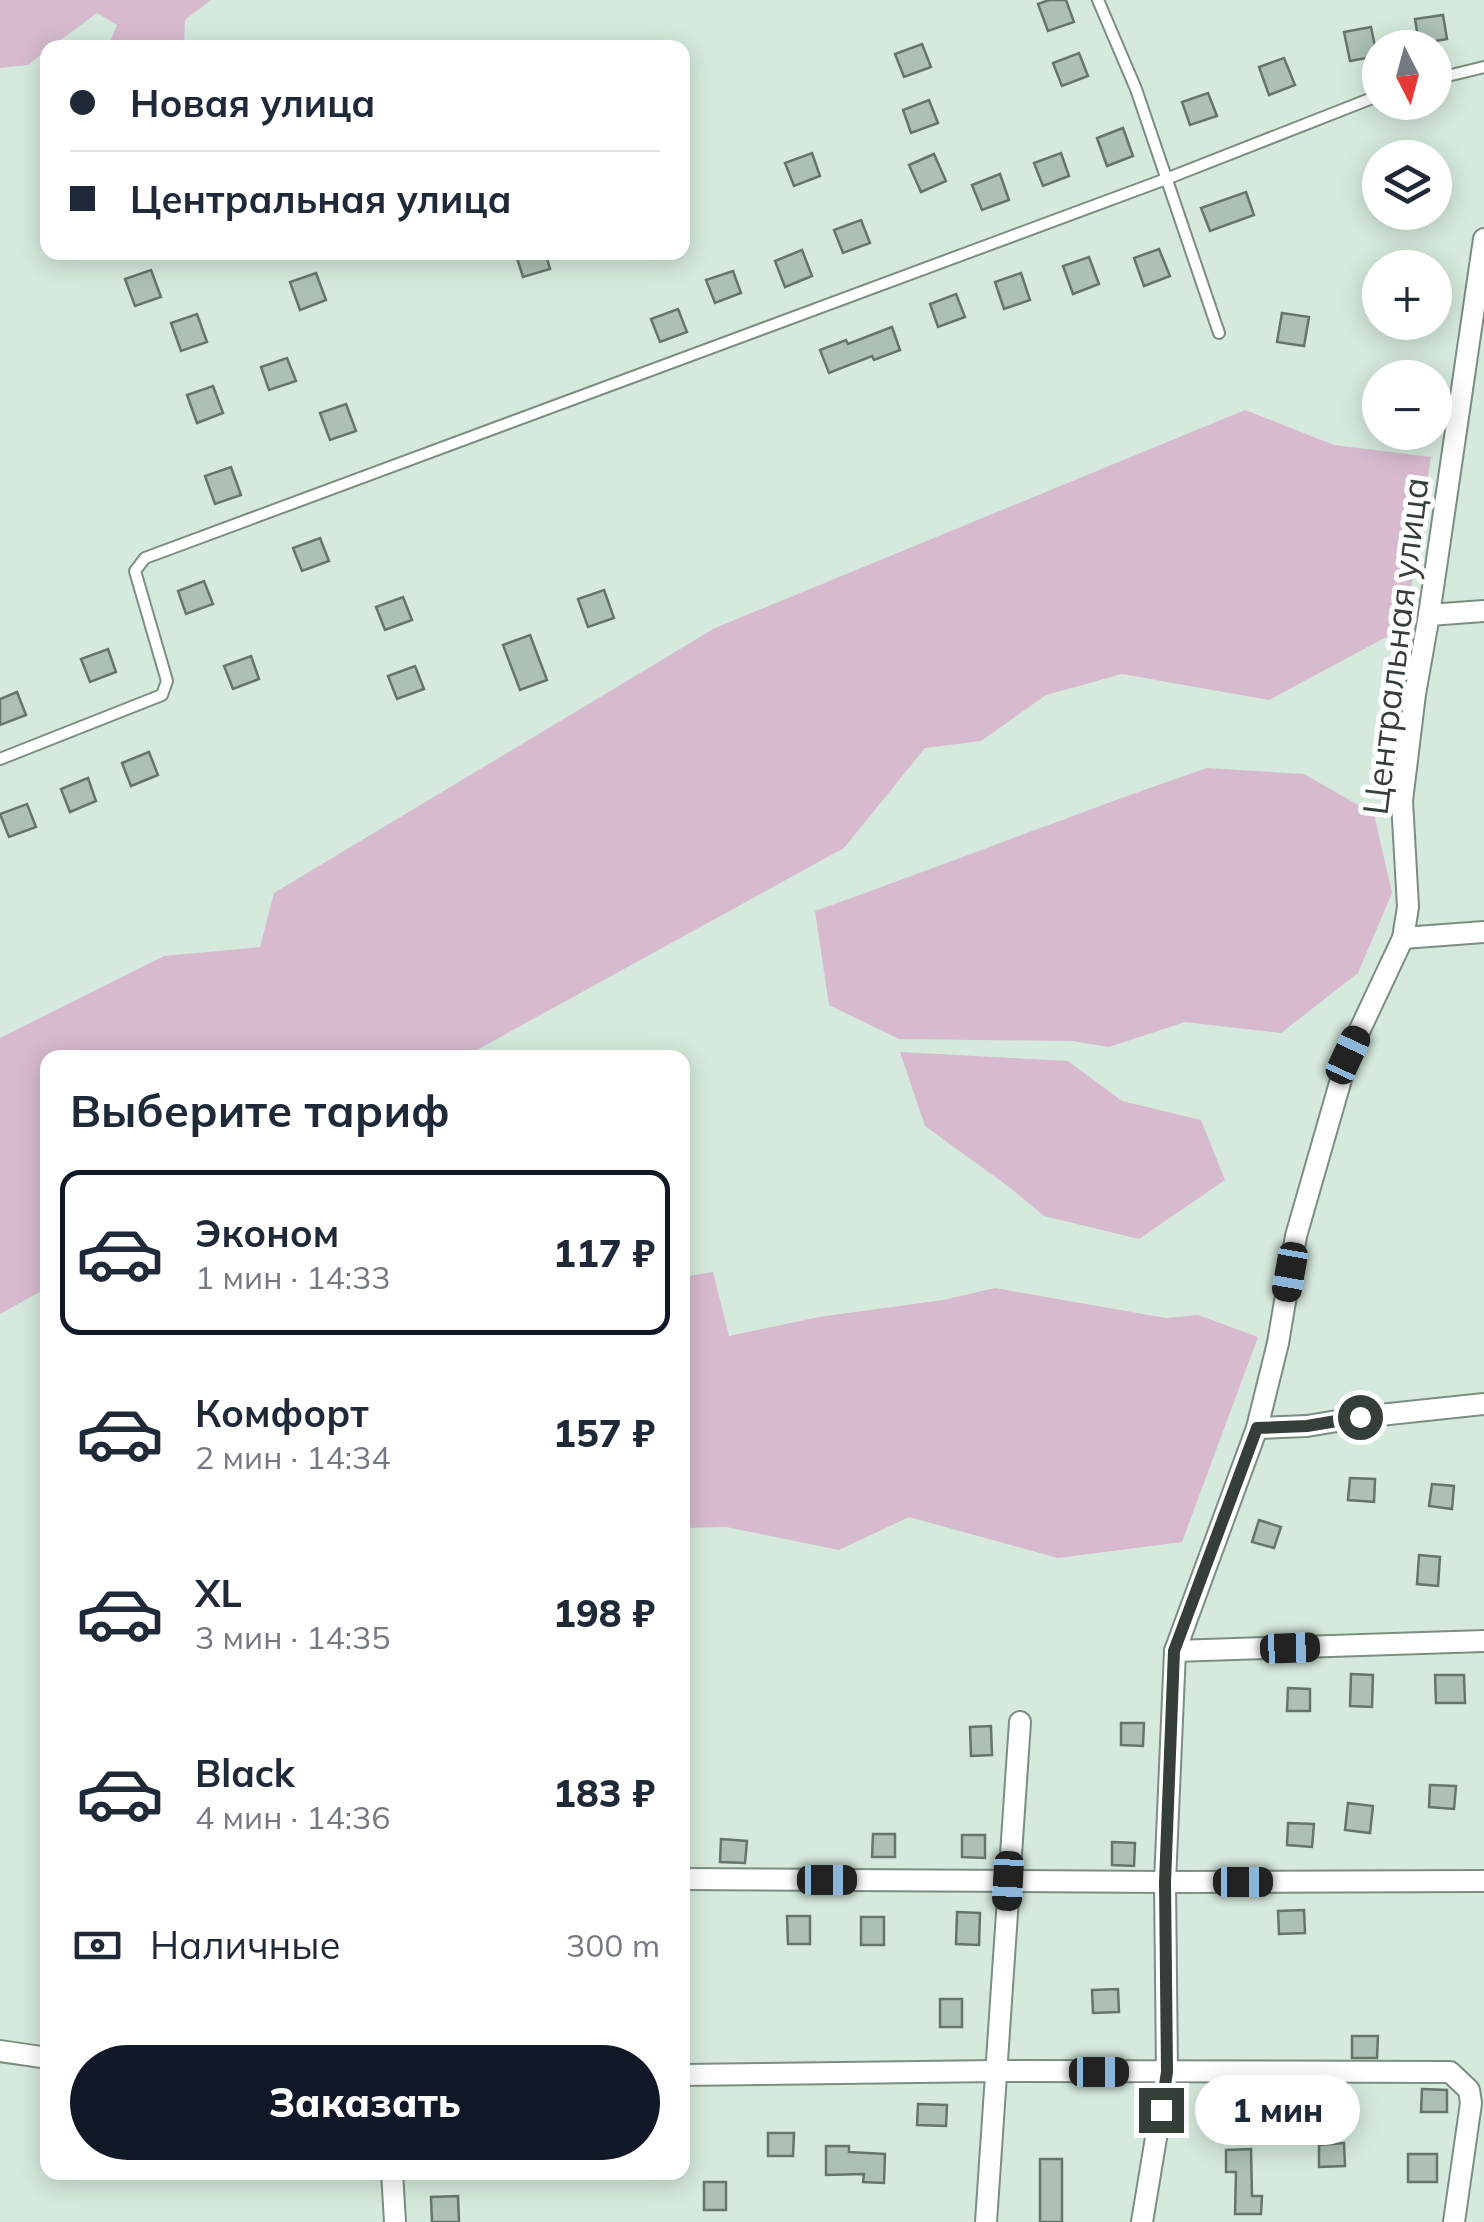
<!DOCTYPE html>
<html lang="ru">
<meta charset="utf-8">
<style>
:root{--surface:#fff;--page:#f2f2f3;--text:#1f2937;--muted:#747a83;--line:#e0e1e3;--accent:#111827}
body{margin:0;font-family:Mulish,sans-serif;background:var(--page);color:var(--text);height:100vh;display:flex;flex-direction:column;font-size:38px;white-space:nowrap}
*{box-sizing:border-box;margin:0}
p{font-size:32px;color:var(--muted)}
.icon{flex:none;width:55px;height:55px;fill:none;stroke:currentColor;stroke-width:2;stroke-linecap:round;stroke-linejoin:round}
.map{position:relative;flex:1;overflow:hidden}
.details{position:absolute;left:40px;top:1050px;width:650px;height:1130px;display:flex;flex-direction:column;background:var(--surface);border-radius:20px;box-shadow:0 5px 25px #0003}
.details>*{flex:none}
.guide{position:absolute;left:40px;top:40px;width:650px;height:220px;border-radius:20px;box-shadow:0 5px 25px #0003;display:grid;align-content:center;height:220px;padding:0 30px;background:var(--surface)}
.needle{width:65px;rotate:174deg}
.controls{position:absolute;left:1362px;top:30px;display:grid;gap:20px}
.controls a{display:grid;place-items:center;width:90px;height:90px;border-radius:50%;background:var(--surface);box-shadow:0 5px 25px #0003;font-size:50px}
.end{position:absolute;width:45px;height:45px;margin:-22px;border:12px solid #363e38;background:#fff;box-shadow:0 0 0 5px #fff}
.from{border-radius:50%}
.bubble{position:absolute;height:70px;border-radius:35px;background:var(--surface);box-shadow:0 5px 25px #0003;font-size:32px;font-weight:800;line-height:70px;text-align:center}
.car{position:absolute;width:30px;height:60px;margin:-30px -15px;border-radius:12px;box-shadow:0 0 8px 2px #0007;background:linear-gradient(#222 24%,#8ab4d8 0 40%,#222 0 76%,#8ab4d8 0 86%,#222 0)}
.guide b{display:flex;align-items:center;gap:35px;height:95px;font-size:38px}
.guide b+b{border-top:2px solid var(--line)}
.guide i{width:25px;height:25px;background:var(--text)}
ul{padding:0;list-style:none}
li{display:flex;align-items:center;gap:30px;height:165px;margin:0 20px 15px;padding:0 10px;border:5px solid transparent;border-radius:20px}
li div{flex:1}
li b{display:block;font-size:38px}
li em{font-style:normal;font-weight:800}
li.active{border-color:var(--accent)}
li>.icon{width:90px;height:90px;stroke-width:1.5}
h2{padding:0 30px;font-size:45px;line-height:120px}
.pay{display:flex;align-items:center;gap:25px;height:110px;padding:0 30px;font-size:38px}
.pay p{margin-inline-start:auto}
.cta{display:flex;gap:20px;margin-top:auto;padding:20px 30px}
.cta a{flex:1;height:115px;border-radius:60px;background:var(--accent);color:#fff;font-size:40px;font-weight:800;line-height:115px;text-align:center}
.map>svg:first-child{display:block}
.green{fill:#d7bace}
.building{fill:#acc0b3;stroke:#64766a;stroke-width:2.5}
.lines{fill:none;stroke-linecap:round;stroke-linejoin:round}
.service-casing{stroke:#7b8e81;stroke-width:14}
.minor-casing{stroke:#7b8e81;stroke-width:24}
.service{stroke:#fff;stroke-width:10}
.minor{stroke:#fff;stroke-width:20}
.route{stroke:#363e38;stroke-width:12}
.labels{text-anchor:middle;stroke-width:10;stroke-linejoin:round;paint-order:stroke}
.street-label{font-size:35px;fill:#363e38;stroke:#fff}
</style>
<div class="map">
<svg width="1484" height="2222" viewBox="0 0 1484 2222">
<rect width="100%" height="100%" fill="#d5eadc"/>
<g class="green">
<polygon points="0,0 211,0 185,20 184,47 108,47 117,25 97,13 51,47 48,48 47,50 28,65 0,68"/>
<polygon points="1245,410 1334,445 1431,457 1405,627 1269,700 1122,674 1046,695 981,741 925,748 844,848 464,1057 48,1058 47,1288 0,1314 0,1038 164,956 260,947 274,893 715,628"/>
<path d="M1207 768 1304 774 1374 814 1392 893 1358 973 1281 1033 1185 1022 1109 1047 1072 1041 899 1039 829 1005 815 911C946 865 1075 813 1207 768Z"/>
<polygon points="900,1052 1068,1061 1122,1101 1201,1120 1225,1180 1139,1239 1044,1216 1009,1187 925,1126"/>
<polygon points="713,1272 729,1336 819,1317 943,1300 995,1288 1166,1318 1198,1315 1258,1337 1182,1542 1058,1558 909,1517 839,1550 726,1527 683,1528 683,1277"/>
</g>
<g class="building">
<polygon points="1049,0 1066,0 1074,22 1048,31 1038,4"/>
<polygon points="1443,15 1447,39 1419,44 1415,19"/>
<polygon points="1371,27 1377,56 1350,61 1344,32"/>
<polygon points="922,44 931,67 904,77 895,54"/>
<polygon points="1079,53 1088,76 1062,86 1053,63"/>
<polygon points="1284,58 1295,85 1269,95 1259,67"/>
<polygon points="1208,93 1217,116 1190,125 1182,102"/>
<polygon points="929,100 938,123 911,133 903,110"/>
<polygon points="1123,128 1133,156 1107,166 1097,138"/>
<polygon points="812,153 820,176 794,186 785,163"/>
<polygon points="1061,153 1069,176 1043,186 1034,163"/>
<polygon points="934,154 946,181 921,192 909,165"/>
<polygon points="1000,174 1009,200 982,210 972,185"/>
<polygon points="1246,192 1254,215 1210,231 1201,208"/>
<polygon points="861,220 870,243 843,253 834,230"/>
<polygon points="1159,249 1170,276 1144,286 1134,258"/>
<polygon points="802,250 812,276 785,287 775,261"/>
<polygon points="515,252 545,252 550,269 523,277"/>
<polygon points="1089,257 1099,284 1073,294 1063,266"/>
<polygon points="151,270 161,297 135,306 125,279"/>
<polygon points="733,271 741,293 715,303 706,280"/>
<polygon points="316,273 326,300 300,310 290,282"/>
<polygon points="1021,273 1030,300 1004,309 995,282"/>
<polygon points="956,294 965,317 938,327 930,304"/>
<polygon points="678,309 687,332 660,342 651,319"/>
<polygon points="1282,313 1309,317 1304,346 1277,342"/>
<polygon points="197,314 207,342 181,351 171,323"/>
<polygon points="892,327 900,350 874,360 872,356 829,373 820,350 846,340 848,344"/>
<polygon points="287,358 296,381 269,390 261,367"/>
<polygon points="213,386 223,413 197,423 187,395"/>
<polygon points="346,404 356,431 330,440 320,413"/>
<polygon points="231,467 241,495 215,504 205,476"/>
<polygon points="320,538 329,561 302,571 293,548"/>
<polygon points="204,581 213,604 186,614 178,591"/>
<polygon points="604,590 614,618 588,627 578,599"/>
<polygon points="403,597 412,620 385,630 376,607"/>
<polygon points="530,635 547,680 520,690 503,645"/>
<polygon points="108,649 116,672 90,682 81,659"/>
<polygon points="251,656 259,679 233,689 224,666"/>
<polygon points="415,666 424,689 397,699 388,676"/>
<polygon points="17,692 26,715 0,725 0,699"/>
<polygon points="149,752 158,775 131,786 122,763"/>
<polygon points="88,778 96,801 70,812 61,789"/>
<polygon points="27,804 36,827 9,837 0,814"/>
<polygon points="1350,1478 1375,1479 1374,1502 1348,1500"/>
<polygon points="1432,1484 1454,1486 1452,1509 1429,1506"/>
<polygon points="1259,1520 1281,1527 1274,1548 1252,1542"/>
<polygon points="1419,1555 1440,1557 1438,1586 1417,1584"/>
<polygon points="1351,1674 1373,1675 1372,1707 1350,1706"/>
<polygon points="1435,1675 1464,1675 1465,1703 1436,1703"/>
<polygon points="1288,1688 1310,1689 1310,1711 1287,1711"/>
<polygon points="1121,1723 1144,1723 1143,1746 1121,1745"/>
<polygon points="991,1726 992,1755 971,1756 970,1727"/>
<polygon points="1430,1785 1456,1786 1454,1809 1429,1807"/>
<polygon points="1348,1803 1373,1806 1370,1833 1345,1830"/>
<polygon points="1288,1823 1314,1824 1312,1847 1287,1845"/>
<polygon points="873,1834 895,1834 895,1857 872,1857"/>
<polygon points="962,1835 985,1835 985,1858 962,1857"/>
<polygon points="721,1839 747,1841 745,1863 720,1862"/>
<polygon points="1112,1842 1135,1843 1134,1866 1112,1865"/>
<polygon points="1304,1910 1305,1933 1279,1934 1278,1911"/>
<polygon points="957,1912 980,1913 979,1945 956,1944"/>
<polygon points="787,1916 810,1916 810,1944 788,1944"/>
<rect x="861" y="1917" width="23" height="28"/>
<polygon points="1118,1989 1119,2012 1093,2013 1092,1990"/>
<rect x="940" y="1999" width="22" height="28"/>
<polygon points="1352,2036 1378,2036 1377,2058 1352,2058"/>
<polygon points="1422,2089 1447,2090 1447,2112 1421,2112"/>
<polygon points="1223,2092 1252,2092 1252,2112 1223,2113"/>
<polygon points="918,2104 947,2105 946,2126 917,2125"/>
<polygon points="768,2133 794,2133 793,2156 768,2156"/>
<polygon points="1344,2143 1345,2166 1319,2167 1319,2145"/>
<polygon points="826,2146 849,2146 849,2152 885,2154 884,2183 863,2182 864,2174 826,2175"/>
<polygon points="1251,2149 1252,2196 1262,2196 1261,2214 1235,2214 1236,2172 1226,2172 1226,2150"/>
<rect x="1408" y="2154" width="29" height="28"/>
<rect x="1040" y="2159" width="22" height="63"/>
<rect x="704" y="2182" width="22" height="28"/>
<polygon points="458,2196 459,2222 432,2222 431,2197"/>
</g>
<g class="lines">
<g class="service-casing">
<g id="service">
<polyline points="1098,0 1136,89 1219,333"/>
<polyline points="1435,79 1484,67"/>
<polyline points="0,759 162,695 167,681 135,571 145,558 1166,179 1380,95"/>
</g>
</g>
<g class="minor-casing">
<g id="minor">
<polyline points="1429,615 1484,611"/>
<polyline points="1403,938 1484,932"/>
<polyline points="1257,1428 1307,1426 1361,1417 1484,1404"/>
<polyline points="1175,1651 1484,1641"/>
<polyline points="682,1879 1165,1882 1484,1881"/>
<polyline points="0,2051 48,2058"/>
<polyline points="682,2075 997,2071 1450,2072 1469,2090 1471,2103 1454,2222"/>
<polyline points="392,2172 395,2222"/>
<polyline points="986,2222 1020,1722"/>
<polyline points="1142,2222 1167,2072 1165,1882 1175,1651 1257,1428 1278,1343 1296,1236 1348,1055 1403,938 1408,907 1402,801 1415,694 1429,615 1484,239"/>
</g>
</g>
<use href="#service" class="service"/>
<use href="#minor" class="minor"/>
</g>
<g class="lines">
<polyline class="route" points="1161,2110 1167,2072 1165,1882 1174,1651 1257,1428 1307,1426 1360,1417"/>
</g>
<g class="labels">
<g class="street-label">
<text transform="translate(1396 646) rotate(-83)" y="12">Центральная улица</text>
</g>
</g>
</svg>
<div class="controls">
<a><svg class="needle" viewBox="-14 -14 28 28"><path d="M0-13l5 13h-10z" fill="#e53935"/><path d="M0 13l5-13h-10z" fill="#747a83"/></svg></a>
<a><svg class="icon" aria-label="layers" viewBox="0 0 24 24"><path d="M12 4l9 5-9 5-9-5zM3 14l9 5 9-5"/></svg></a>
<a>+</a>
<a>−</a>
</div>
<i class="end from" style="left:1360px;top:1417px"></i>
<i class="end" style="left:1161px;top:2110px"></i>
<div class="bubble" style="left:1195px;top:2075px;width:165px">1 мин</div>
<i class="car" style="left:1348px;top:1055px;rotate:25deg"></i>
<i class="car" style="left:1290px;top:1272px;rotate:190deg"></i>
<i class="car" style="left:1290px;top:1648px;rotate:88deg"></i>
<i class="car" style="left:827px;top:1880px;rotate:90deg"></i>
<i class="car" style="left:1008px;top:1881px;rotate:183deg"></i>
<i class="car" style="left:1243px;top:1882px;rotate:90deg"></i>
<i class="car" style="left:1099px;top:2072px;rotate:90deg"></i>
<div class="guide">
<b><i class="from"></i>Новая улица</b>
<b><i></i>Центральная улица</b>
</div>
<section class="details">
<h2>Выберите тариф</h2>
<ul>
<li class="active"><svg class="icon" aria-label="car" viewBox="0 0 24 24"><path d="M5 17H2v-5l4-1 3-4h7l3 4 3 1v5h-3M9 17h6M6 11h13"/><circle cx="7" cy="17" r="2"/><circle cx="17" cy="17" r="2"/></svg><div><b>Эконом</b><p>1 мин · 14:33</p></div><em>117 ₽</em></li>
<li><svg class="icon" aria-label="car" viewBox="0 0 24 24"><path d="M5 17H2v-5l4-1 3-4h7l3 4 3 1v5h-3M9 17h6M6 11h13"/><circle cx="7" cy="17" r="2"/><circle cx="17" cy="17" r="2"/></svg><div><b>Комфорт</b><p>2 мин · 14:34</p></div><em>157 ₽</em></li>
<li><svg class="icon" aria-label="car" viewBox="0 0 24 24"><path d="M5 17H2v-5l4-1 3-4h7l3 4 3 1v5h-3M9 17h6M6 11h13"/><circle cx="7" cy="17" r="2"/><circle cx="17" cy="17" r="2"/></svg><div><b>XL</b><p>3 мин · 14:35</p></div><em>198 ₽</em></li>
<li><svg class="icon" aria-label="car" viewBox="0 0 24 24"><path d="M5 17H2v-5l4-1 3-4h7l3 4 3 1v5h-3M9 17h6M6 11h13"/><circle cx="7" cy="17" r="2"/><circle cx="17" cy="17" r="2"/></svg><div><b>Black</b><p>4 мин · 14:36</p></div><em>183 ₽</em></li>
</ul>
<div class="pay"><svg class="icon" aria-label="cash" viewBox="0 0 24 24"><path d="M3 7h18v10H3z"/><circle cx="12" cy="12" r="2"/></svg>Наличные<p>300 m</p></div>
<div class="cta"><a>Заказать</a></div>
</section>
</div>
